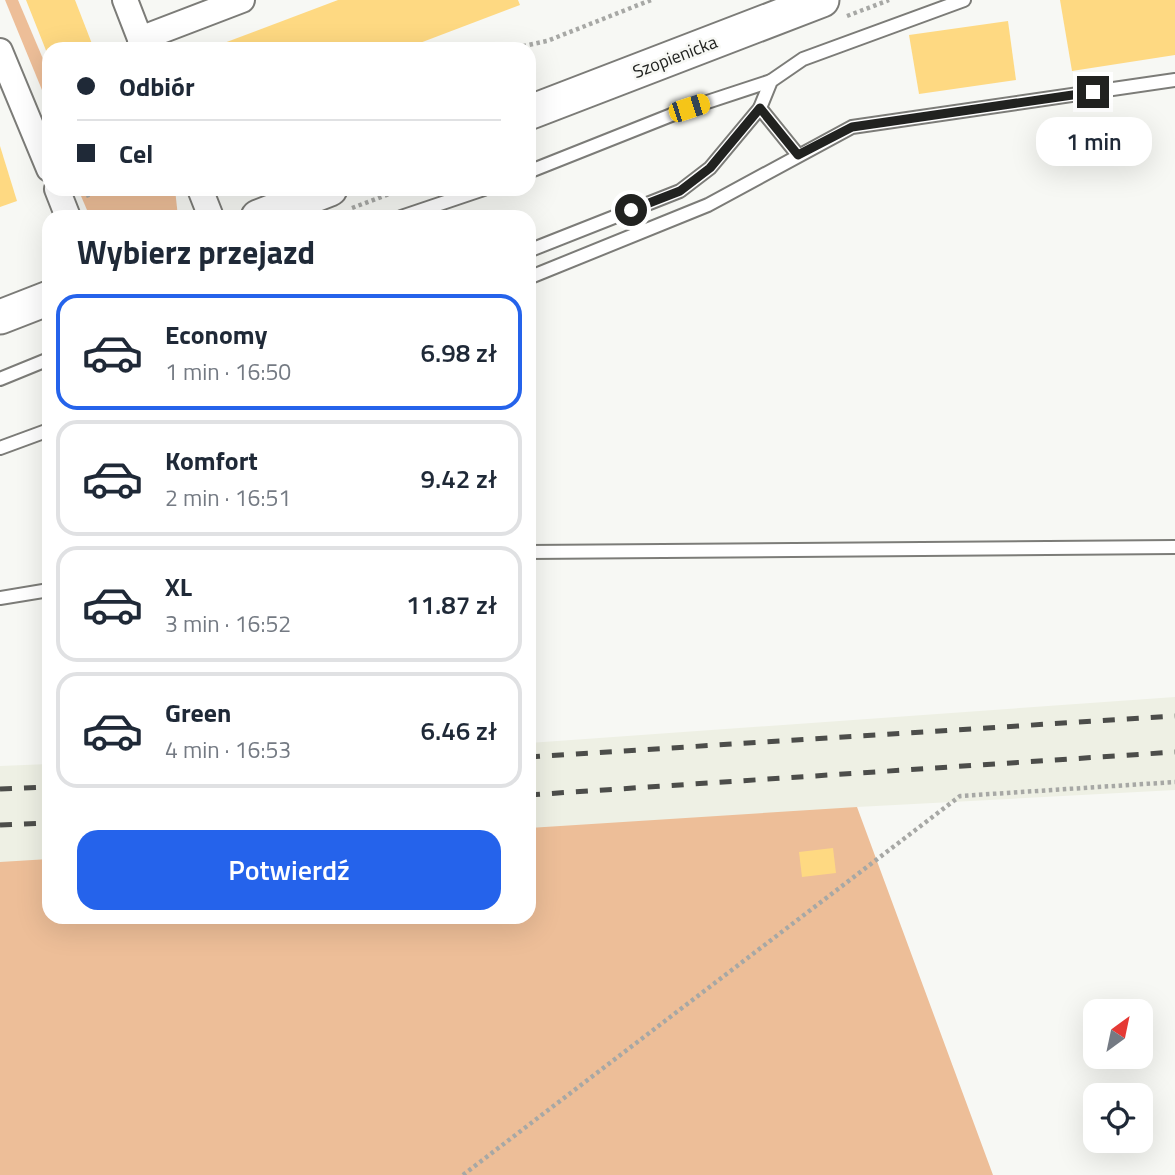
<!DOCTYPE html>
<html lang="pl">
<meta charset="utf-8">
<style>
:root{--surface:#fff;--page:#f2f2f3;--text:#1f2937;--muted:#747a83;--line:#e0e1e3;--accent:#2563eb}
body{margin:0;font-family:"Titillium Web",sans-serif;background:var(--page);color:var(--text);height:100vh;display:flex;flex-direction:column;font-size:26px;white-space:nowrap}
*{box-sizing:border-box;margin:0}
p{font-size:23px;color:var(--muted)}
.icon{flex:none;width:38px;height:38px;fill:none;stroke:currentColor;stroke-width:2;stroke-linecap:round;stroke-linejoin:round}
.map{position:relative;flex:1;overflow:hidden}
.sheet{position:absolute;left:42px;top:210px;width:494px;height:714px;display:flex;flex-direction:column;background:var(--surface);border-radius:21px;box-shadow:0 7px 28px #0002}
.sheet>*{flex:none}
.hud{position:absolute;left:42px;top:42px;width:494px;height:154px;border-radius:21px;box-shadow:0 7px 28px #0002;display:grid;align-content:center;height:154px;padding:0 35px;background:var(--surface)}
.needle{width:46px;rotate:33deg}
.fabs{position:absolute;left:1083px;top:999px;display:grid;gap:14px}
.fabs a{display:grid;place-items:center;width:70px;height:70px;border-radius:14px;background:var(--surface);box-shadow:0 7px 28px #0002;font-size:35px}
.end{position:absolute;width:32px;height:32px;margin:-16px;border:9px solid #212220;background:#fff;box-shadow:0 0 0 4px #fff}
.from{border-radius:50%}
.bubble{position:absolute;height:49px;border-radius:21px;background:var(--surface);box-shadow:0 7px 28px #0002;font-size:23px;font-weight:600;line-height:49px;text-align:center}
.car{position:absolute;width:21px;height:42px;margin:-21px -10px;border-radius:9px;box-shadow:0 0 5px 2px #0007;background:linear-gradient(#f5c518 24%,#345 0 40%,#f5c518 0 76%,#345 0 86%,#f5c518 0)}
.hud b{display:flex;align-items:center;gap:24px;height:66px;font-size:26px}
.hud b+b{border-top:2px solid var(--line)}
.hud i{width:18px;height:18px;background:var(--text)}
ul{padding:0;list-style:none}
li{display:flex;align-items:center;gap:21px;height:116px;margin:0 14px 10px;padding:0 21px;border:4px solid var(--line);border-radius:21px}
li div{flex:1}
li b{display:block;font-size:26px}
li em{font-style:normal;font-weight:600}
li.selected{border-color:var(--accent)}
li>.icon{width:63px;height:63px;stroke-width:1.5}
h2{padding:0 35px;font-size:32px;line-height:84px}
.primary-button{display:flex;gap:14px;margin-top:auto;padding:14px 35px}
.primary-button a{flex:1;height:80px;border-radius:21px;background:var(--accent);color:#fff;font-size:28px;font-weight:600;line-height:80px;text-align:center}
.map>svg:first-child{display:block}
.built{fill:#eef0e4}
.green{fill:#edbe98}
.building{fill:#fed982}
.lines{fill:none;stroke-linecap:round;stroke-linejoin:round}
.lane-casing{stroke:#7c7c78;stroke-width:16}
.street-casing{stroke:#7c7c78;stroke-width:28}
.secondary-casing{stroke:#7c7c78;stroke-width:37}
.path{stroke:#a7a8a5;stroke-width:4.5;stroke-dasharray:3.5 3.5;stroke-linecap:butt}
.lane{stroke:#fff;stroke-width:12}
.street{stroke:#fff;stroke-width:24}
.secondary{stroke:#fff;stroke-width:33}
.rail{stroke:#4c4d4a;stroke-width:5;stroke-dasharray:12 12;stroke-linecap:butt}
.route{stroke:#212220;stroke-width:9}
.labels{text-anchor:middle;stroke-width:5;stroke-linejoin:round;paint-order:stroke}
.street-label{font-size:18px;fill:#212220;stroke:#f7f8f4}
</style>
<div class="map">
<svg width="1175" height="1175" viewBox="0 0 1175 1175">
<rect width="100%" height="100%" fill="#f7f8f4"/>
<g class="built">
<polygon points="1175,697 1175,790 857,807 529,848 529,743"/>
<polygon points="49,764 49,895 0,895 0,766"/>
</g>
<g class="green">
<polygon points="5,0 18,0 49,73 49,87 42,90"/>
<polygon points="78,189 175,189 178,217 90,217"/>
<polygon points="857,807 993,1175 0,1175 0,862 49,859 49,917 528,917 529,828"/>
</g>
<g class="building">
<polygon points="26,0 75,0 94,49 49,49 49,58"/>
<polygon points="338,0 518,0 520,5 404,49 208,49"/>
<polygon points="1060,0 1175,0 1175,55 1072,71"/>
<polygon points="1008,21 1016,80 919,94 909,35"/>
<polygon points="0,146 17,201 0,207"/>
<polygon points="833,848 836,873 802,877 799,852"/>
</g>
<g class="lines">
<g class="lane-casing">
<g id="lane">
<polyline points="760,108 798,155"/>
<polyline points="528,172 689,108 771,81"/>
<polyline points="401,217 484,189"/>
<polyline points="528,251 680,191 710,168 760,108 771,81 803,59 964,0"/>
<polyline points="528,278 708,205 852,127 1175,80"/>
<polyline points="0,379 49,359"/>
<polyline points="0,448 49,430"/>
<polyline points="528,552 1175,547"/>
<polyline points="0,598 49,590"/>
</g>
</g>
<g class="street-casing">
<g id="street">
<polyline points="125,0 144,49"/>
<polyline points="140,39 242,0"/>
<polyline points="0,51 49,169"/>
<polyline points="57,189 68,217"/>
<polyline points="200,189 211,217"/>
</g>
</g>
<g class="secondary-casing">
<g id="secondary">
<polyline points="528,113 822,0"/>
<polyline points="258,217 330,189"/>
<polyline points="0,317 49,298"/>
</g>
</g>
<g class="path">
<polyline points="847,16 889,0"/>
<polyline points="509,49 547,41 651,0"/>
<polyline points="86,196 103,189"/>
<polyline points="352,208 402,189"/>
<polyline points="463,1175 960,796 1175,782"/>
</g>
<use href="#lane" class="lane"/>
<use href="#street" class="street"/>
<use href="#secondary" class="secondary"/>
<g class="rail">
<polyline points="528,757 1175,716"/>
<polyline points="0,789 49,787"/>
<polyline points="528,795 1175,752"/>
<polyline points="0,825 49,823"/>
</g>
</g>
<g class="lines">
<polyline class="route" points="631,210 680,191 710,168 760,108 798,155 852,127 1093,92"/>
</g>
<g class="labels">
<g class="street-label">
<text transform="translate(675 57) rotate(-21)" y="6">Szopienicka</text>
</g>
</g>
</svg>
<div class="fabs">
<a><svg class="needle" viewBox="-14 -14 28 28"><path d="M0-13l5 13h-10z" fill="#e53935"/><path d="M0 13l5-13h-10z" fill="#747a83"/></svg></a>
<a><svg class="icon" aria-label="locate" viewBox="0 0 24 24"><circle cx="12" cy="12" r="6"/><path d="M12 2v4M12 18v4M2 12h4M18 12h4"/></svg></a>
</div>
<i class="end from" style="left:631px;top:210px"></i>
<i class="end" style="left:1093px;top:92px"></i>
<div class="bubble" style="left:1036px;top:117px;width:116px">1 min</div>
<i class="car" style="left:689px;top:108px;rotate:72deg"></i>
<div class="hud">
<b><i class="from"></i>Odbiór</b>
<b><i></i>Cel</b>
</div>
<section class="sheet">
<h2>Wybierz przejazd</h2>
<ul>
<li class="selected"><svg class="icon" aria-label="car" viewBox="0 0 24 24"><path d="M5 17H2v-5l4-1 3-4h7l3 4 3 1v5h-3M9 17h6M6 11h13"/><circle cx="7" cy="17" r="2"/><circle cx="17" cy="17" r="2"/></svg><div><b>Economy</b><p>1 min · 16:50</p></div><em>6.98 zł</em></li>
<li><svg class="icon" aria-label="car" viewBox="0 0 24 24"><path d="M5 17H2v-5l4-1 3-4h7l3 4 3 1v5h-3M9 17h6M6 11h13"/><circle cx="7" cy="17" r="2"/><circle cx="17" cy="17" r="2"/></svg><div><b>Komfort</b><p>2 min · 16:51</p></div><em>9.42 zł</em></li>
<li><svg class="icon" aria-label="car" viewBox="0 0 24 24"><path d="M5 17H2v-5l4-1 3-4h7l3 4 3 1v5h-3M9 17h6M6 11h13"/><circle cx="7" cy="17" r="2"/><circle cx="17" cy="17" r="2"/></svg><div><b>XL</b><p>3 min · 16:52</p></div><em>11.87 zł</em></li>
<li><svg class="icon" aria-label="car" viewBox="0 0 24 24"><path d="M5 17H2v-5l4-1 3-4h7l3 4 3 1v5h-3M9 17h6M6 11h13"/><circle cx="7" cy="17" r="2"/><circle cx="17" cy="17" r="2"/></svg><div><b>Green</b><p>4 min · 16:53</p></div><em>6.46 zł</em></li>
</ul>
<div class="primary-button"><a>Potwierdź</a></div>
</section>
</div>
